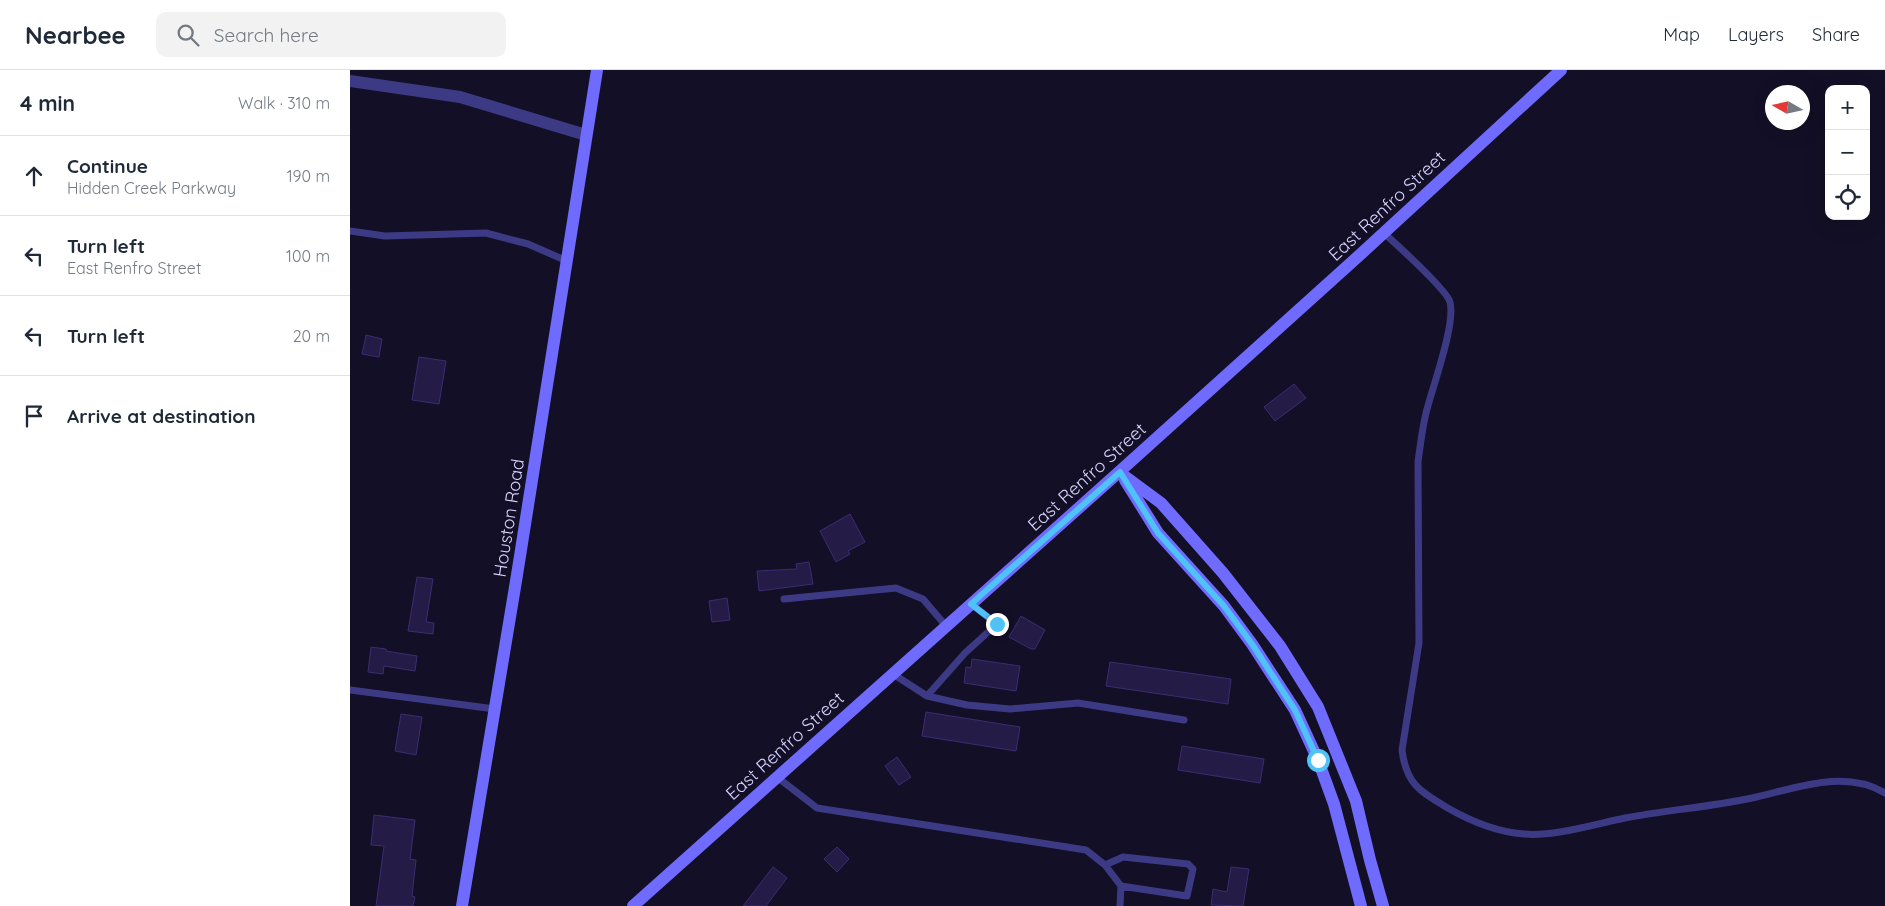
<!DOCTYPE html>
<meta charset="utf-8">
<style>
:root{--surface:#fff;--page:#f2f2f3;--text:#1f2937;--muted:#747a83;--line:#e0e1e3}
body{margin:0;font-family:Quicksand,sans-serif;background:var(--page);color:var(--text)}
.controls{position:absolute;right:15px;top:15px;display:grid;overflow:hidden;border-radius:10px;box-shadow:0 5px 20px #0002}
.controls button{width:45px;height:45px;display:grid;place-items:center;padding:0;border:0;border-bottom:1px solid var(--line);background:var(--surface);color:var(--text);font:25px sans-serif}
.compass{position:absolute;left:1415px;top:15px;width:45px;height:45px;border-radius:50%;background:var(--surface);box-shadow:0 5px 20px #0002;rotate:279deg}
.stop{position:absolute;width:15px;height:15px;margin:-11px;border:4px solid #4fc3f7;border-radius:50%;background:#fff}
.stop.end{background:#4fc3f7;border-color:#fff;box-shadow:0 1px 5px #0008}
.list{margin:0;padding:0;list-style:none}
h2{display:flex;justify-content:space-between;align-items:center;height:65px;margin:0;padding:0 20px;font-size:21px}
h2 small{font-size:16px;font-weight:400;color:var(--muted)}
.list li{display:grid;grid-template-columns:32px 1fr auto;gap:15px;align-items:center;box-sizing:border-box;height:80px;padding:0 20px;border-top:1px solid var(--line)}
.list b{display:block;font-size:19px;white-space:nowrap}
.list p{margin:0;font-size:16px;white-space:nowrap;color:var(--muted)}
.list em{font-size:16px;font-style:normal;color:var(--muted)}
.icon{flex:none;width:28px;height:28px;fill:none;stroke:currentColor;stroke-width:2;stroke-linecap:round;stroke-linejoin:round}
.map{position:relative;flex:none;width:1535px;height:836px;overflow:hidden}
header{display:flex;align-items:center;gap:30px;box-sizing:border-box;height:70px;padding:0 25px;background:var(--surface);border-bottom:1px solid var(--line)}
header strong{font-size:24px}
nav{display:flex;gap:28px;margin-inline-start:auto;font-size:18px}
.search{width:350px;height:45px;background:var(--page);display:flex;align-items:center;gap:12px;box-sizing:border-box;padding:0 18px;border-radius:10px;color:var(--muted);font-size:19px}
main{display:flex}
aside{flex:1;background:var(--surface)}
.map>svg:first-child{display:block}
</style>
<header>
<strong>Nearbee</strong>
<div class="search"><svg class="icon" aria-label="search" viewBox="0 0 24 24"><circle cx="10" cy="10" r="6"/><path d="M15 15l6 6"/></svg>Search here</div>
<nav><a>Map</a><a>Layers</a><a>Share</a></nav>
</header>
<main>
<aside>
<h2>4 min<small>Walk · 310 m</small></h2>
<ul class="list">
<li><svg class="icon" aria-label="ahead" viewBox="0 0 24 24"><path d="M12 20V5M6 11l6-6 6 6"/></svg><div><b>Continue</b><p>Hidden Creek Parkway</p></div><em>190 m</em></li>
<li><svg class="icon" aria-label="left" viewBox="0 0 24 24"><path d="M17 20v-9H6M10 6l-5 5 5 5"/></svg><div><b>Turn left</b><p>East Renfro Street</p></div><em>100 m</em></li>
<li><svg class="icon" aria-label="left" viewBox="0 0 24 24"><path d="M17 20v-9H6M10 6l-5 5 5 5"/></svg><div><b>Turn left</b></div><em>20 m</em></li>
<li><svg class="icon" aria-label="arrive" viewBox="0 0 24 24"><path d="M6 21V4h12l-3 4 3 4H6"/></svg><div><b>Arrive at destination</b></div></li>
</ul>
</aside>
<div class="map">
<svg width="1535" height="836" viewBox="0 0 1535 836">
<rect width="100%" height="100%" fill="#130f26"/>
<path fill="#241b47" stroke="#3b2d73" d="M16,265l16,4 -3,18 -17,-3z
M69,287l27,4 -7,43 -27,-4z
M944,314l12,14 -31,23 -11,-14z
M500,444l15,28 -17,9 2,3 -14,8 -16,-31z
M459,492l4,22 -54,7 -2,-20 40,-2 -1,-5z
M67,507l16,2 -7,43 8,1 -1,11 -25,-3z
M377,528l3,22 -18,2 -3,-21z
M671,546l24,14 -10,19h-4l-22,-12z
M21,577l15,2v2l31,5 -2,15 -31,-5 -1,8 -15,-2z
M622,589l48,7 -4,25 -52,-8 2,-16 5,1z
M760,592l121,17 -3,25 -122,-18z
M576,642l94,15 -4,24 -94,-15z
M51,644l21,3 -6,38 -21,-4z
M832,676l82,13 -4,24 -82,-13z
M547,687l14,20 -12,8 -14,-19z
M24,745l41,5 -5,39 6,1 -4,36 3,1 -2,9h-37l8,-60 -13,-1z
M487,777l12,12 -12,13 -13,-13z
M423,797l14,11 -21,28h-23z
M881,797l18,2 -6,37 -32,-1 2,-16 14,3z"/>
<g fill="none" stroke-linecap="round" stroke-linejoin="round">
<path stroke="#3d3a85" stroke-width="7" d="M0,161l35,5 101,-3 42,11 39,17
M1034,163c12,11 63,57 66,69 6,22 -18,86 -24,111 -4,17 -6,33 -8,49l1,181 -17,107c4,33 17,41 44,57 24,14 50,25 78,27 29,3 71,-10 101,-16 42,-8 85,-11 127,-20 42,-9 92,-30 133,-5
M434,529l112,-11 27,11 23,27
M543,604l34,22 40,9 43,4 68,-6 106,17
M0,620l145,19
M577,626l38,-43 32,-29 -26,-20
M427,707l40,31 269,42 19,15 16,21 -1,20
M755,795l18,-8 65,7 5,5 -6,27 -66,-10"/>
<path stroke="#3d3a85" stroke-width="12" d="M0,11l110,16 126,38"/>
<path stroke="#6f6bff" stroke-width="12" d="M769,402l42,31 62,70 57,73 38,61 38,94 14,59 13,46
M775,410l33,53 66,73 28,38 43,66 23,50 16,44 27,102
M112,836l55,-331 80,-505
M283,836l486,-434 244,-220 198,-182"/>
</g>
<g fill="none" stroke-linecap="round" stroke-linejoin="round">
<path stroke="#4fc3f7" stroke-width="6" d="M647,554l-26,-20 149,-132 38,61 66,73 28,38 43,66 23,50"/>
</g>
<g text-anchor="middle" stroke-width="5" stroke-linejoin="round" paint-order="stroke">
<g font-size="18" fill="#d9d4ff" stroke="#130f26">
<text transform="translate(1037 136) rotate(-43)" y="6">East Renfro Street</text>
<text transform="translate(737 407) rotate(-42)" y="6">East Renfro Street</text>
<text transform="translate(159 448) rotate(-81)" y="6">Houston Road</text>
<text transform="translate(435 676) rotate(-42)" y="6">East Renfro Street</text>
</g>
</g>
</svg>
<div class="controls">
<button>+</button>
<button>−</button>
<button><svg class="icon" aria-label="locate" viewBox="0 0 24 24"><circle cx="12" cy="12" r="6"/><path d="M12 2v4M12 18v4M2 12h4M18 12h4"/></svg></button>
</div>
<svg class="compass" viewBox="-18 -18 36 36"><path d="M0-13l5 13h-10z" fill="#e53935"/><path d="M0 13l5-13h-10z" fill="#747a83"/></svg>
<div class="stop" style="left:968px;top:690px"></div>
<div class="stop end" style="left:647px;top:554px"></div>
</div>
</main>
